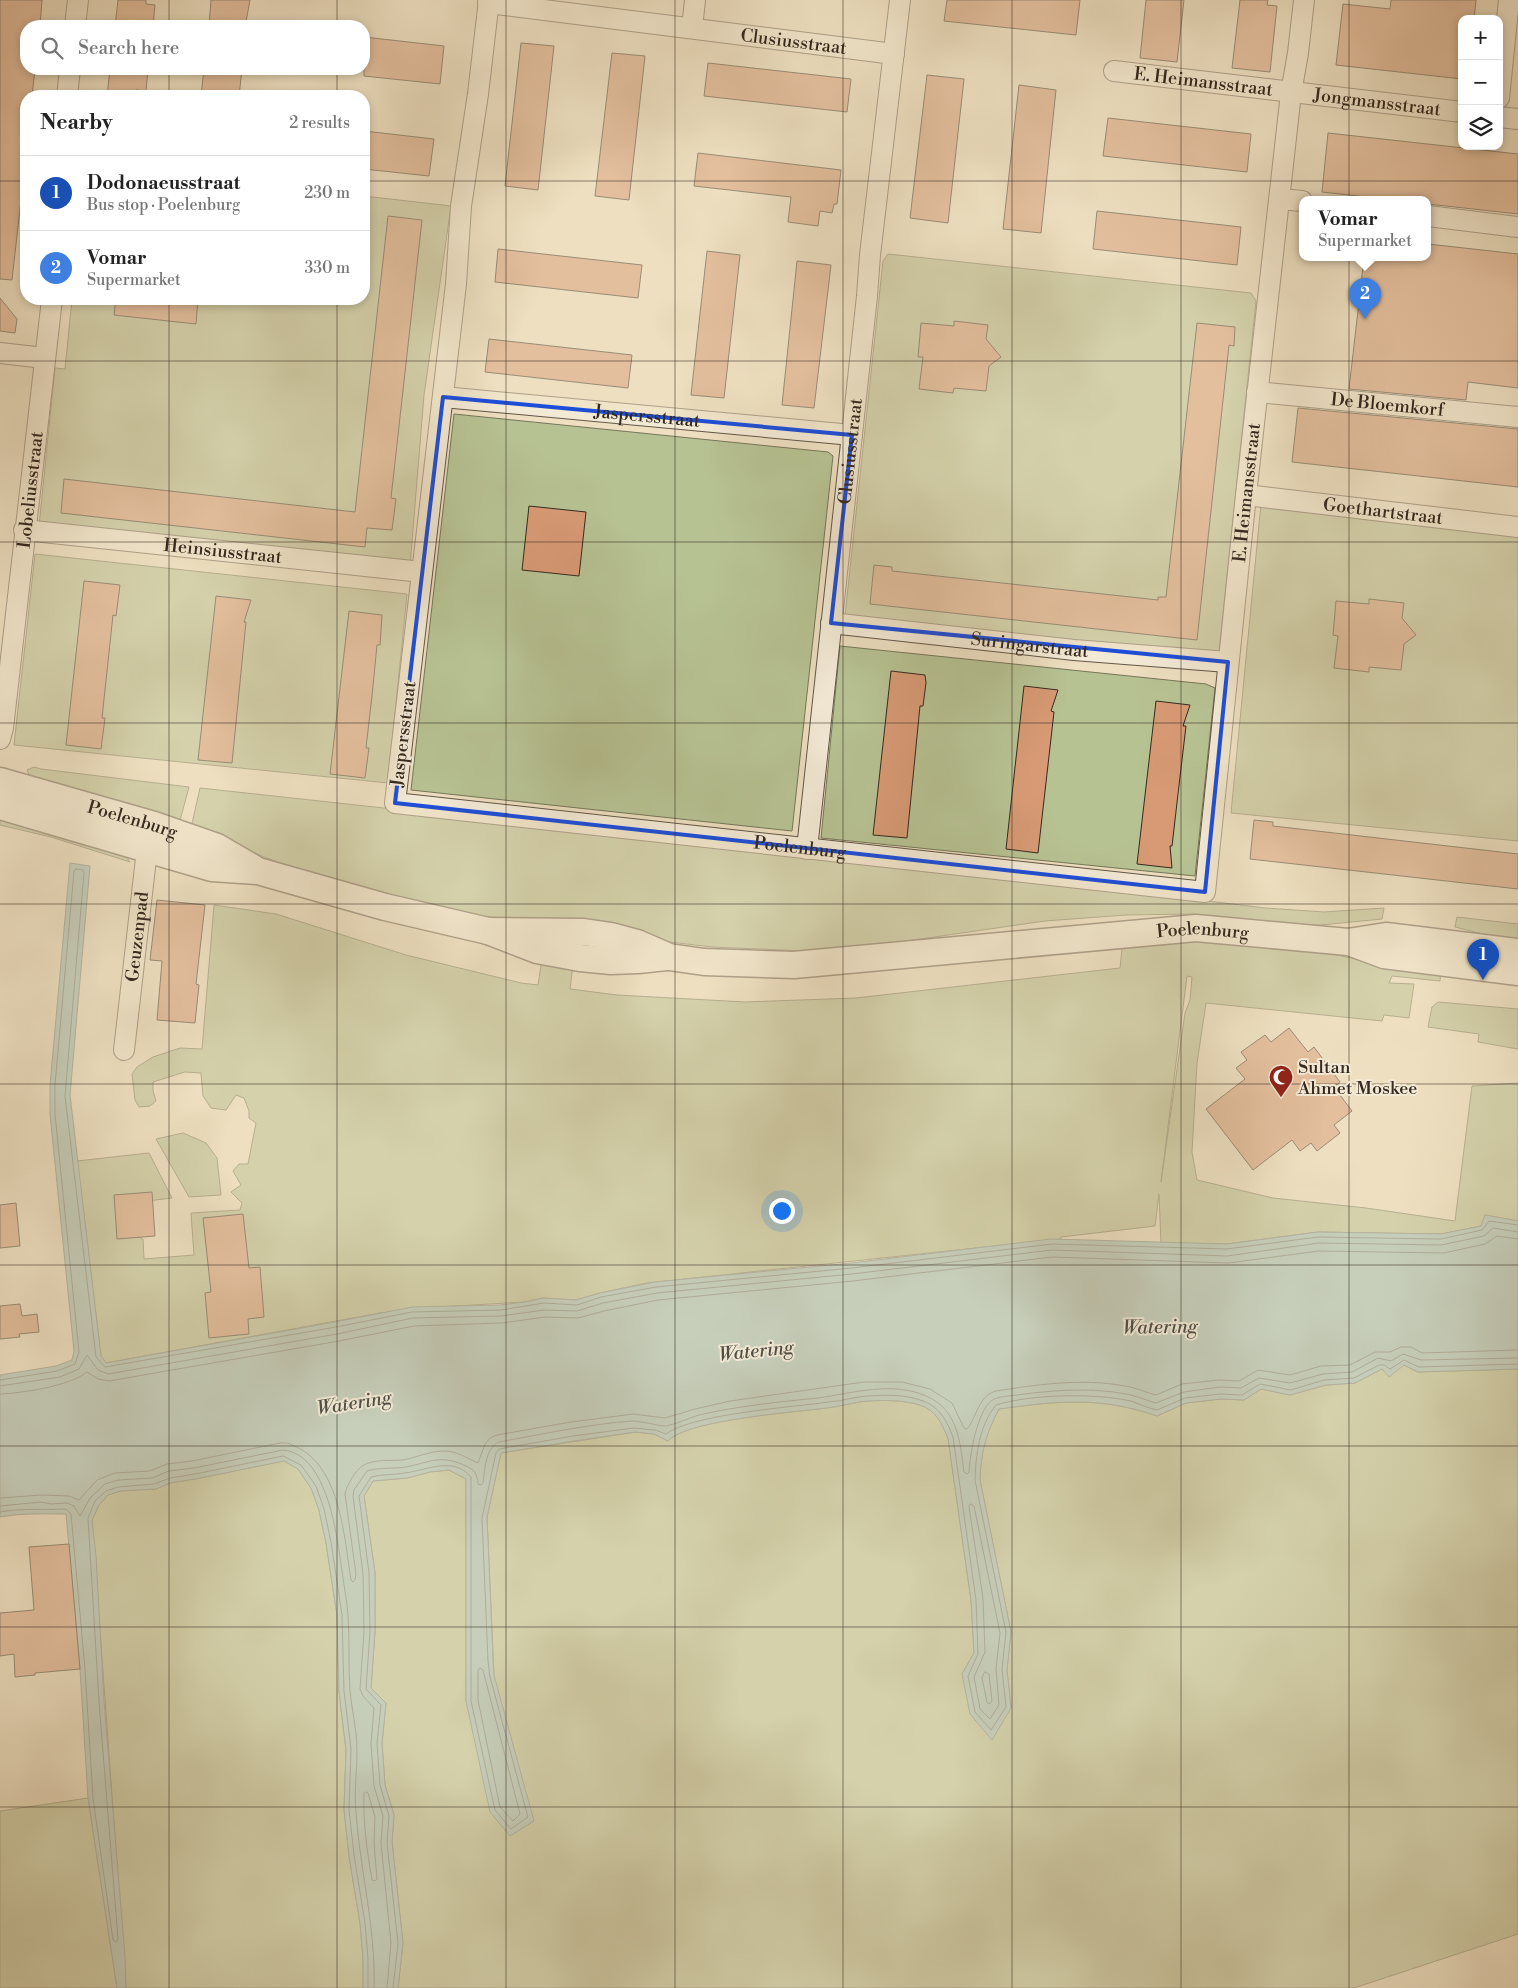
<!DOCTYPE html>
<meta charset="utf-8">
<style>
:root{--surface:#fff;--page:#f2f2f2;--text:#222;--muted:#767676;--line:#e0e0e0;--accent:#0b8043}
body{margin:0;font-family:"Libre Bodoni",serif;background:var(--page);color:var(--text)}
.controls{position:absolute;right:15px;top:15px;display:grid;overflow:hidden;border-radius:10px;box-shadow:0 2px 8px #0003}
.controls button{width:45px;height:45px;display:grid;place-items:center;padding:0;border:0;border-bottom:1px solid var(--line);background:var(--surface);color:var(--text);font:25px sans-serif}
.you{position:absolute;left:781px;top:1210px;width:18px;height:18px;margin:-12px;border:4px solid #fff;border-radius:50%;background:#1a73e8;box-shadow:0 0 0 8px #1a73e833}
.badge{display:grid;place-items:center;width:32px;height:32px;border-radius:50%;background:var(--accent);color:#fff;font-size:16px;font-weight:700}
.pin{position:absolute;translate:-50% -41px;filter:drop-shadow(0 1px 2px #0008)}
.pin::after{content:'';position:absolute;top:26px;width:18px;height:15px;background:inherit;clip-path:polygon(0 0,100% 0,50% 100%)}
.popup{position:absolute;left:1299px;top:196px;width:132px;height:65px;box-sizing:border-box;display:grid;place-content:center;border-radius:10px;background:var(--surface);filter:drop-shadow(0 1px 4px #0005);font-size:16px;white-space:nowrap;color:var(--muted)}
.popup b{font-size:19px;color:var(--text)}
.popup::after{content:'';position:absolute;left:50%;top:100%;margin-left:-10px;border:10px solid transparent;border-top-color:var(--surface)}
.list{margin:0;padding:0;list-style:none}
h2{display:flex;justify-content:space-between;align-items:center;height:65px;margin:0;padding:0 20px;font-size:21px}
h2 small{font-size:16px;font-weight:400;color:var(--muted)}
.list li{display:grid;grid-template-columns:32px 1fr auto;gap:15px;align-items:center;box-sizing:border-box;height:75px;padding:0 20px;border-top:1px solid var(--line)}
.list b{display:block;font-size:19px;white-space:nowrap}
.list p{margin:0;font-size:16px;white-space:nowrap;color:var(--muted)}
.list em{font-size:16px;font-style:normal;color:var(--muted)}
.icon{flex:none;width:28px;height:28px;fill:none;stroke:currentColor;stroke-width:2;stroke-linecap:round;stroke-linejoin:round}
.map{position:relative;flex:none;width:1518px;height:1988px;overflow:hidden}
.search{position:absolute;background:var(--surface);box-shadow:0 2px 8px #0003;left:20px;top:20px;width:350px;height:55px;display:flex;align-items:center;gap:12px;box-sizing:border-box;padding:0 18px;border-radius:20px;color:var(--muted);font-size:19px}
.panel{position:absolute;background:var(--surface);box-shadow:0 2px 8px #0003;left:20px;top:90px;width:350px;height:215px;border-radius:20px}
.map>svg:first-child{display:block}
</style>
<div class="map">
<svg width="1518" height="1988" viewBox="0 0 1518 1988">
<rect width="100%" height="100%" fill="#eddfc0"/>
<filter id="stains"><feTurbulence type="fractalNoise" baseFrequency=".004" numOctaves="4"/><feColorMatrix values="0 0 0 0 .2 0 0 0 0 .09 0 0 0 0 .02 0 0 0 .5 -.17"/></filter>
<radialGradient id="worn" r=".72"><stop offset=".6" stop-color="#630" stop-opacity="0"/><stop offset="1" stop-color="#630" stop-opacity=".3"/></radialGradient>
<path fill="#b7c293" stroke="#76765a" fill-rule="evenodd" d="M364,196l87,10 -27,189 -14,171 -371,-40 16,-158 10,1 7,-70h292z
M888,254l363,39 5,8 -37,350 -3,5 -371,-40 38,-355z
M454,414l374,38 5,4 -41,375 -381,-41z
M1261,504l257,27v310l-287,-28z
M35,554l372,40 -19,189 -374,-38z
M840,646l366,38 9,4 -20,188 -374,-38z
M34,767l7,2 148,18 -10,37 -148,-45 -4,-9z
M200,788l772,84 293,36 59,4 60,-4 -2,11 -72,7 -118,-12 -66,1 -81,6 -159,23 -79,7 -95,-4 -219,-26 -81,-18 -117,-34 -104,-41z
M0,817l121,33 9,12 -79,-25 -51,-12z
M214,905l62,9 130,41 115,28 17,2 4,-26 31,6 -3,24 47,6 128,7 111,-4 264,-30 2,-19 6,-9 86,1 110,11 44,10 73,8 -1,11 -48,-5 -3,7 25,1 -5,34 -25,-3 -2,6 -176,-18 -9,60 -5,89 5,28 76,18 93,10 89,13 17,-135 46,-3v138l-33,-6 -4,11 -40,8 -123,-2 -91,12 -66,-1 -2,-49 -4,32 -94,11v2l-414,44 -47,10 -24,7 -33,-2 -18,4 -87,5 -58,6 -274,50 -5,-7 -24,-195 72,-8 23,45 -41,5 5,33 7,3 1,20 50,-4 -3,-42 49,-3 2,-7 -11,-11 10,-7 -8,-14 6,-7h9l8,-41 -7,-5v-7l-5,-13 -8,-3 -10,15 -15,-2 -8,-12 -2,-23 -16,-1 -32,10v9l3,10 -6,5 -11,1 -4,-7 -3,-26 5,-7 16,-10 27,-9 22,1zM1187,976l5,1 -2,23 -5,13 -24,169z
M1457,917l61,7v19l-63,-16z
M1438,1002l80,7v40l-40,-7 1,-8 -51,-7 4,-20z
M183,1133l23,10 11,15 4,37 -32,2 -33,-58z
M1404,1365l14,7 100,-3v565l-164,54h-956l5,-45 -11,-101 2,-27 -9,-30 -3,-42 4,-40 -15,-14 4,-58v-58l-11,-77 9,-15 34,-3 23,-6 19,-2 17,9v222l28,-26 -7,-158 14,-64 134,-21 19,2 14,7c20,-22 132,-29 166,-34 11,-2 22,-5 33,-6 18,-1 36,-1 53,4 16,5 22,19 28,33l23,162 3,53 -12,21 49,34 -4,-38 4,-38 -31,-152c1,-29 5,-45 19,-71 58,-8 101,-13 158,7l29,-13 35,-4 23,1 17,-11 29,6 36,-10 29,-2 27,-14z
M284,1461l14,8 13,19 8,22 7,33 11,72 2,77 7,58 -2,60 5,46 11,67 3,36v29h-237l-34,-468 7,-15 9,-10 12,-4 36,-2 14,-6 25,-4z
M88,1798l29,190h-117v-177z"/>
<path fill="#9abcb6" stroke="#72817a" d="M70,863l20,3 -20,229 31,261 5,7 229,-41 77,-15 88,-2 25,-3 18,-4 33,2 24,-7 55,-11 196,-19 200,-24 176,5 91,-12 123,2 40,-8 4,-11 33,6v148l-100,3 -14,-7 -15,12 -7,-8 -27,14 -29,2 -36,10 -29,-6 -17,11 -23,-1 -35,4 -29,13c-57,-20 -100,-15 -158,-7 -13,25 -18,43 -19,71l31,152 -4,38 4,38 -19,32 -22,-26 -8,-40 12,-21 -3,-53 -23,-162c-6,-14 -12,-28 -28,-33 -17,-5 -35,-5 -53,-4 -11,1 -22,4 -33,6 -34,5 -146,12 -166,34l-14,-7 -19,-2 -61,9 -73,12 -14,64 6,143 1,15 40,146 -24,15 -20,-24 -24,-111v-222l-17,-9 -19,2 -23,6 -34,3 -9,15 11,77v58l-4,57 15,15 -4,40 3,42 9,30 -2,27 11,101 -5,45h-35v-29l-3,-36 -11,-67 -5,-46 2,-60 -7,-58 -2,-77 -11,-72 -7,-33 -8,-22 -13,-19 -14,-8 -89,18 -25,4 -14,6 -36,2 -12,4 -9,10 -7,15 4,36 8,145 21,256 1,31h-9l-29,-190 -8,-129 -14,-155c-22,0 -44,-1 -66,3v-142l56,-9 16,-6 2,-9 -24,-237v-29z"/>
<g fill="none" stroke-linecap="round" stroke-linejoin="round">
<path stroke="#68726b" stroke-width="1" d="M0,1380l57,-9 18,-7 4,-12 -24,-238v-29l19,-214 2,-2 7,1 1,3 -19,223 31,261 9,10 231,-40 76,-15 89,-2 43,-7 33,2 24,-8 55,-10 196,-19 200,-24 175,5 91,-12 123,2 41,-9 7,-9 29,4
M0,1386l60,-9 19,-8 8,-14 11,15 10,4 229,-40 76,-16 88,-2 43,-6 33,1 26,-8 54,-10 195,-19 200,-24 175,6 92,-13 122,2 43,-9 9,-8 25,4
M0,1394c23,-1 70,-8 87,-22l11,7 11,2 230,-40 75,-15 88,-3 43,-6 33,1 26,-7 54,-11 195,-19 199,-24 176,6 91,-12 125,2 41,-9 12,-8 21,3
M0,1498l42,-3 27,1 10,4 18,-20 18,-7 35,-2 17,-7 25,-3 88,-18c8,-1 12,2 19,5 42,23 45,89 52,132l2,2 2,-2 1,-6 -11,-80c2,-9 10,-24 19,-29 10,-6 27,-4 39,-5 16,-3 33,-12 50,-8 9,2 17,8 25,11l7,-19 5,-6 7,-3 74,-13 62,-8 32,4 30,-9 35,-8 134,-19h38l28,7 22,14 12,25 3,1c10,-12 11,-33 29,-38 45,-7 93,-14 138,-3 7,2 14,5 22,7l26,-11 37,-4 20,1 19,-11 32,5 31,-9 29,-1 25,-13h15l11,-5h10l11,6 96,-3
M971,1504l3,2 26,127 -4,36 3,36 -9,14 -10,-10 -6,-32 11,-25 -2,-54 -14,-91z
M0,1506l41,-4 10,2 16,-1 7,3 6,10 10,-18 15,-14 13,-4 34,-2 17,-7 25,-3 89,-18c45,4 54,87 59,121 2,15 5,30 6,45 2,25 0,50 2,75 2,20 7,40 7,60 0,20 -3,41 -1,61 4,59 20,116 18,176
M0,1512c22,-4 44,-2 66,-3l5,5 14,155 8,129 20,142 3,2 2,-3 -19,-237 -11,-184 7,-17 11,-10 12,-4 36,-3 16,-6 25,-4 88,-18 18,9 15,21 8,23 7,33 11,73 2,76 7,58 -2,61 5,45 11,68 3,35v30
M480,1668l3,2 37,144 -7,7 -13,-14 -22,-107v-29z
M985,1672l4,2 3,27 -3,3 -2,-2 -5,-24z
M366,1792l2,1 7,24 -1,26 3,36 -2,2 -3,-1c-5,-29 -9,-57 -8,-86z
M387,1988l4,-45 -10,-100 2,-27 -9,-30 -3,-42 3,-36 -11,-12 -3,-7 4,-58 -1,-57 -10,-78 1,-6 13,-19c12,-4 27,-2 39,-4 25,-5 35,-13 60,-1 9,4 11,8 12,18l3,1 2,-2c2,-13 2,-35 16,-41 44,-8 90,-18 134,-21 8,0 31,6 33,5 11,-2 22,-8 33,-11 39,-9 79,-13 119,-17 35,-5 74,-17 108,-2 32,13 34,46 38,76l3,2 2,-2c1,-18 8,-59 22,-71 6,-5 19,-5 26,-6 37,-5 77,-8 114,0 8,2 17,6 25,8l28,-11 36,-5 21,1 18,-10 31,5 33,-9 29,-2 26,-14 13,3 12,-7 18,6 97,-2
M393,1988l5,-45 -11,-100 2,-27 -9,-31 -3,-42 4,-38 -15,-16 4,-58 -1,-58 -10,-77 12,-19c11,-3 23,-2 34,-4 22,-3 49,-17 66,4v224l24,109 16,19 17,-12 -38,-140 -2,-16 -6,-143 14,-65 3,-4 74,-13 61,-8 21,2 11,4c26,-20 128,-27 163,-32 13,-1 25,-5 38,-6 18,-1 38,-2 56,5 17,6 24,20 30,36l23,163 2,54 -10,22 7,36 16,18 15,-23 -4,-38 4,-37 -31,-152c1,-26 4,-54 21,-75 35,-11 99,-12 135,-4 8,3 17,7 26,9l28,-12 35,-4 22,1 18,-11 31,6 33,-10 30,-2 25,-13h5l6,4 14,-9 15,7 99,-3"/>
</g>
<path fill="#d79a75" stroke="#352920" d="M0,0h42l-2,26h-14v43h9l-3,27h-6v83l-3,3 -11,98 -12,-1z
M118,0h28v4l9,1 -2,21h-38z
M211,0h39l-4,22 -8,-1 -1,5h-28z
M947,0h133l-4,35 -132,-14z
M1146,0h38l-7,62 -37,-4z
M1240,0h28l-1,5 10,1 -7,66 -38,-4z
M1391,0h85l-2,19h-12v60l-126,-14 7,-61 47,5z
M364,37l80,9 -4,38 -76,-8z
M521,43l33,3 -16,144 -33,-4z
M612,53l33,3 -16,144 -34,-4z
M708,63l143,16 -4,33 -143,-16z
M110,69h38l-2,22 -10,-1 -1,6h-28z
M204,69h38l-3,27h-38z
M927,75l37,4 -16,144 -38,-5z
M1019,85l37,5 -15,143 -38,-4z
M1108,118l143,16 -4,38 -144,-16z
M364,131l70,8 -5,37 -65,-7z
M1328,133l190,21v60l-90,-10v-4h-34l-72,-8z
M698,153l143,17 -4,34h-3l-2,9 -12,-2 -2,15 -30,-4 3,-25 -97,-11z
M1097,211l144,16 -4,38 -144,-16z
M388,216l34,4 -31,278 5,1 -4,31 -25,-2 -2,19 -304,-34 3,-34 291,33z
M1428,244l90,10v134l-50,-6 -2,18 -117,-11 15,-131h64z
M498,249l144,16 -4,33 -143,-16z
M707,251l33,4 -16,143 -33,-3z
M797,261l34,4 -17,143 -32,-3z
M0,298l17,21 -2,14 -15,-2z
M116,299h82l-2,25 -82,-9z
M954,321l34,4 -2,14 15,18 -12,9 -3,25 -32,-3 -1,5 -34,-4 4,-32h-5l3,-34 33,3z
M1197,323l38,4 -1,19 -5,-1 -32,295 -327,-36 4,-39 18,2v4l266,29v-3h8z
M489,339l143,16 -4,33 -143,-16z
M1298,408l220,21v58l-226,-25z
M529,506l57,6 -7,64 -57,-6z
M84,581l36,4 -4,31 -3,-1 -11,103h3l-4,31 -35,-4z
M216,596l35,4 -7,22h2l-14,141 -34,-3z
M1369,599l35,4 -2,15 14,17 -12,9 -3,26 -32,-3v5l-35,-4 4,-32 -5,-1 3,-34 33,3z
M349,611l33,4 -2,30h-3l-5,51 -6,52h3l-4,30 -35,-4z
M891,671l34,4 1,8 -3,23h-3l-13,132 -34,-3z
M1024,686l34,4 -7,21 3,1 -16,141 -32,-4z
M1156,701l34,4 -7,21h3l-8,68 -6,52h-2l2,22 -35,-4z
M1254,820l19,2v4l245,28v35l-268,-30z
M157,900l48,5 -9,79 3,1 -4,38 -38,-3 5,-59 -12,-1z
M1289,1028l19,24 6,-5 26,35 -6,5 18,24 -18,14 6,8 -23,18 -6,-8 -11,8 -8,-11 -39,30 -47,-61 39,-30 -9,-11 11,-8 -6,-8 24,-17 6,7z
M152,1192l3,44 -38,3 -3,-44z
M16,1203l4,43 -20,2v-43z
M243,1214l6,54 11,-1 4,50 -16,2 1,15 -40,4 -4,-45 6,-1 -8,-74z
M20,1304l2,12 15,-2 2,18 -20,2 1,3 -20,2v-33z
M69,1544l11,125 -45,4v2l-20,2 -1,-23 -14,2v-43l34,-3 -5,-63z"/>
<g fill="none" stroke-linecap="round" stroke-linejoin="round">
<defs>
<g id="minor">
<path id="s1" d="M489,0l-11,94 -17,112 -5,78 -61,519 810,89 41,-397 45,-402 7,-40 6,-53"/>
<path id="s2" d="M488,3l406,51"/>
<path d="M75,26l3,-26"/>
<path d="M692,28l3,-28"/>
<path id="s3" d="M1114,71l348,41"/>
<path d="M67,96l3,-27"/>
<path d="M1499,98l10,-98"/>
<path d="M1499,117l19,2"/>
<path d="M1280,199l22,2"/>
<path d="M1428,216l90,11"/>
<path d="M0,353l44,5"/>
<path id="s4" d="M1257,392l261,25"/>
<path id="s5" d="M443,397l409,38"/>
<path id="s6" d="M1246,495l272,32"/>
<path id="s7" d="M24,530l398,42"/>
<path id="s8" d="M831,623l243,27 154,12"/>
<path id="s9" d="M0,739l3,-11 49,-429"/>
<path id="s10" d="M807,849l60,-553 3,-41 30,-255"/>
<path id="s11" d="M124,1050l23,-200 4,-13"/>
</g>
<g id="tertiary">
<path id="s12" d="M0,781l154,44 63,22 36,21"/>
<path d="M0,806l212,62 46,3 127,36 103,24 49,19 43,8 31,3 27,-1 28,-3"/>
<path id="s13" d="M488,931l96,1 27,4 26,7 32,14 35,5 90,3 402,-37 152,14 38,-6 132,16"/>
<path d="M1349,942l35,13 134,17"/>
</g>
</defs>
<use href="#minor" stroke="#635648" stroke-width="22"/>
<use href="#tertiary" stroke="#635648" stroke-width="29"/>
<use href="#minor" stroke="#f3ead6" stroke-width="20"/>
<use href="#tertiary" stroke="#f3ead6" stroke-width="26"/>
</g>
<path d="M0 0H1518V1988H0ZM443,397l409,38 -21,188 397,39 -23,230 -810,-89z" fill="#eddfc0" fill-opacity=".55" fill-rule="evenodd"/>
<path fill="none" stroke="#1d4ed8" stroke-width="4" stroke-linejoin="round" d="M443,397l409,38 -21,188 397,39 -23,230 -810,-89z"/>
<path fill="none" stroke="#352920" stroke-width="1" stroke-opacity="0.55" d="M169,0v26M337,0v26M506,0v1988M675,0v1988M843,0v1988M1012,0v1988M1181,0v1988M1349,0v1988M169,69v27M337,69v27M0,181h26M364,181h1154M169,299v1689M337,299v1689M0,361h1518M0,542h1518M0,723h1518M0,904h1518M0,1084h1518M0,1265h1518M0,1446h1518M0,1627h1518M0,1807h1518"/>
<defs>
<symbol id="mosque-pin" viewBox="-11 -11 22 30"><path d="M0 17L-7.5 6A9.5 9.5 0 1 1 7.5 6Z" fill="#8f2418" stroke="#f3ead6"/><path d="M3.5-4.9A6 6 0 1 0 3.5 4.9A5 5 0 1 1 3.5-4.9Z" fill="#fff"/></symbol>
</defs>
<g fill-rule="evenodd">
<use href="#mosque-pin" x="1267" y="1063" width="28" height="38"/>
</g>
<g text-anchor="middle" stroke-width="4" stroke-linejoin="round" paint-order="stroke">
<g font-size="18" fill="#352920" stroke="#f3ead6">
<text dy="6" stroke="none"><textPath href="#s2" startOffset="308">Clusiusstraat</textPath></text>
<text dy="6" stroke="none"><textPath href="#s3" startOffset="90">E. Heimansstraat</textPath></text>
<text dy="6" stroke="none"><textPath href="#s3" startOffset="265">Jongmansstraat</textPath></text>
<text dy="6" stroke="none"><textPath href="#s4" startOffset="131">De Bloemkorf</textPath></text>
<text dy="6" stroke="none"><textPath href="#s5" startOffset="205">Jaspersstraat</textPath></text>
<text dy="6" stroke="none"><textPath href="#s10" startOffset="400">Clusiusstraat</textPath></text>
<text dy="6" stroke="none"><textPath href="#s9" startOffset="251">Lobeliusstraat</textPath></text>
<text dy="6" stroke="none"><textPath href="#s1" startOffset="2025">E. Heimansstraat</textPath></text>
<text dy="6" stroke="none"><textPath href="#s6" startOffset="138">Goethartstraat</textPath></text>
<text dy="6" stroke="none"><textPath href="#s7" startOffset="200">Heinsiusstraat</textPath></text>
<text dy="6" stroke="none"><textPath href="#s8" startOffset="200">Suringarstraat</textPath></text>
<text transform="translate(403 734) rotate(-83)" y="6">Jaspersstraat</text>
<text dy="6" stroke="none"><textPath href="#s12" startOffset="138">Poelenburg</textPath></text>
<text dy="6" stroke="none"><textPath href="#s1" startOffset="1216">Poelenburg</textPath></text>
<text dy="6" stroke="none"><textPath href="#s13" startOffset="721">Poelenburg</textPath></text>
<text dy="6" stroke="none"><textPath href="#s11" startOffset="114">Geuzenpad</textPath></text>
</g>
<g font-size="18" fill="#352920" stroke="#f3ead6" text-anchor="start">
<text x="1298" y="1073">Sultan<tspan x="1298" dy="21">Ahmet Moskee</tspan></text>
</g>
<g font-size="19" font-style="italic" fill="#4e4e46" stroke="#f3ead6">
<text transform="translate(1160 1326) rotate(-1)" y="7">Watering</text>
<text transform="translate(756 1350) rotate(-6)" y="7">Watering</text>
<text transform="translate(354 1402) rotate(-9)" y="7">Watering</text>
</g>
</g>
<rect width="100%" height="100%" filter="url(#stains)"/>
<rect width="100%" height="100%" fill="url(#worn)"/>
</svg>
<div class="controls">
<button>+</button>
<button>−</button>
<button><svg class="icon" aria-label="layers" viewBox="0 0 24 24"><path d="M12 4l9 5-9 5-9-5zM3 14l9 5 9-5"/></svg></button>
</div>
<div class="you"></div>
<div class="pin badge" style="left:1483px;top:980px;background:#1a4fb4">1</div>
<div class="pin badge" style="left:1365px;top:319px;background:#3f7fe0">2</div>
<div class="popup"><b>Vomar</b>Supermarket</div>
<div class="search"><svg class="icon" aria-label="search" viewBox="0 0 24 24"><circle cx="10" cy="10" r="6"/><path d="M15 15l6 6"/></svg>Search here</div>
<section class="panel">
<h2>Nearby<small>2 results</small></h2>
<ul class="list">
<li><span class="badge" style="background:#1a4fb4">1</span><div><b>Dodonaeusstraat</b><p>Bus stop · Poelenburg</p></div><em>230 m</em></li>
<li><span class="badge" style="background:#3f7fe0">2</span><div><b>Vomar</b><p>Supermarket</p></div><em>330 m</em></li>
</ul>
</section>
</div>
